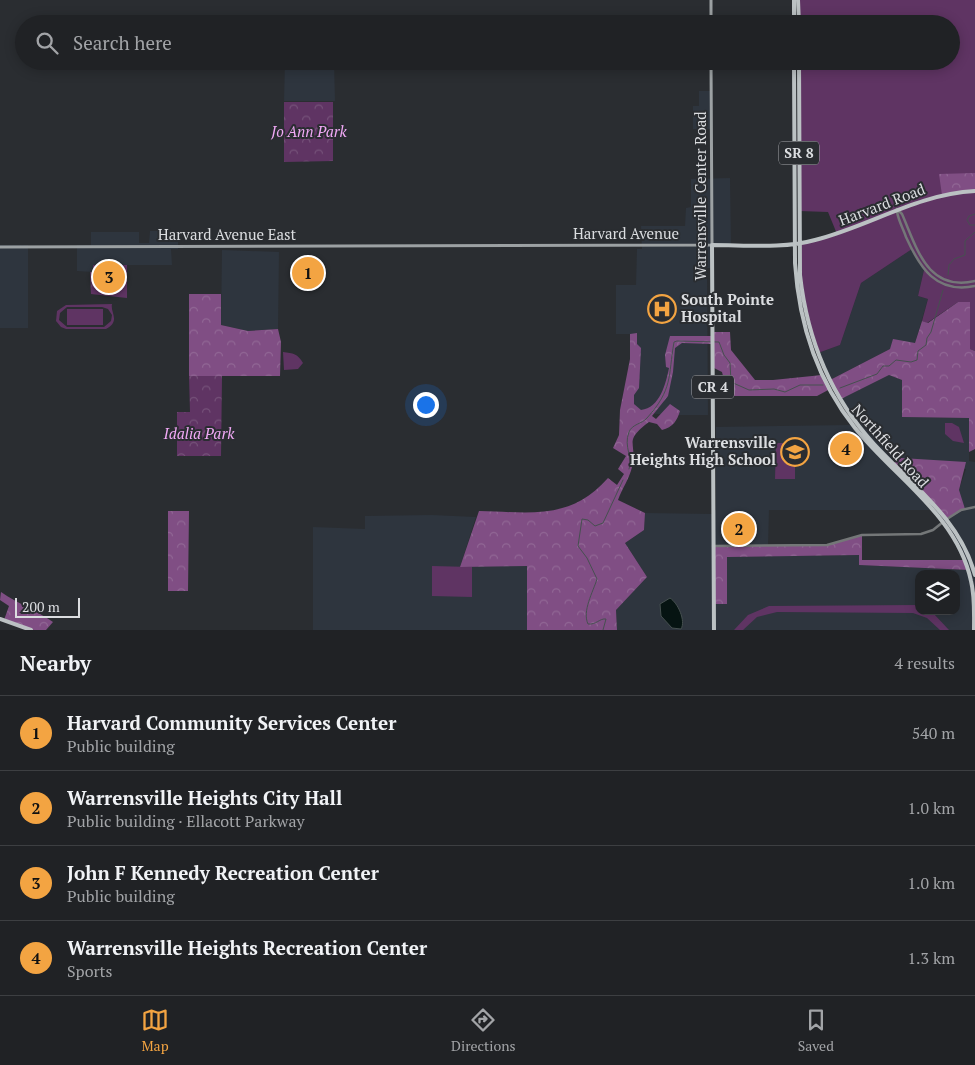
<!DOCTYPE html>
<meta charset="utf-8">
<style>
:root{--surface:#202225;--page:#282a2d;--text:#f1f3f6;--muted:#a2a4a7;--line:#3d3f42;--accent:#f3a442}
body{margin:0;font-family:"PT Serif",serif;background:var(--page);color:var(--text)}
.controls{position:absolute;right:15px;bottom:15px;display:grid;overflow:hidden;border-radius:10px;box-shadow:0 2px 12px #0003}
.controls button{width:45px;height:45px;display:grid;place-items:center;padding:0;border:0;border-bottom:1px solid var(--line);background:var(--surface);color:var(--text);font:25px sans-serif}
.scale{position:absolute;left:15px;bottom:12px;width:65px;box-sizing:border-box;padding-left:5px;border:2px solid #dbdde0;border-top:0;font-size:14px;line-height:18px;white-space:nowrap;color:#dbdde0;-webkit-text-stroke:4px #2a2d31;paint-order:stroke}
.you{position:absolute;left:425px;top:404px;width:18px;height:18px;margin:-12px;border:4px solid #fff;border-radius:50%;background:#1a73e8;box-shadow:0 0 0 8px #1a73e833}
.badge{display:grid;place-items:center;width:32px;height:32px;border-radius:50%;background:var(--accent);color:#111;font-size:16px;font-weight:700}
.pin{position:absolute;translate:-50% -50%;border:2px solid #fff;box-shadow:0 1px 5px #0006}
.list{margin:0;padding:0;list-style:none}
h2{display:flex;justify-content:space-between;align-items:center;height:65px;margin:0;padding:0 20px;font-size:21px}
h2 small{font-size:16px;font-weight:400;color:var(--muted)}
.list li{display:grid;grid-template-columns:32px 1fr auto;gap:15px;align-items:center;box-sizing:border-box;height:75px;padding:0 20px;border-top:1px solid var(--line)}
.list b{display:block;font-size:19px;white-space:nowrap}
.list p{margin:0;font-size:16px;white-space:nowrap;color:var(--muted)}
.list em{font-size:16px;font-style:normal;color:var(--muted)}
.icon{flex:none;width:28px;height:28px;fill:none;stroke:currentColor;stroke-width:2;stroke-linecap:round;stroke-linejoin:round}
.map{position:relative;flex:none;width:975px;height:630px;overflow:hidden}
.search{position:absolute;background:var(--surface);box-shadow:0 2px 12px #0003;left:15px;right:15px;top:15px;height:55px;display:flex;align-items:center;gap:12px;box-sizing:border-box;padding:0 18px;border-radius:28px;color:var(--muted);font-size:19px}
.sheet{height:365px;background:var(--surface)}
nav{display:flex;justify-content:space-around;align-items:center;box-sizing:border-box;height:70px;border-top:1px solid var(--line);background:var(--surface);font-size:14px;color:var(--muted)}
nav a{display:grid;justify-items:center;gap:2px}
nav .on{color:var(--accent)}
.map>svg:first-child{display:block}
</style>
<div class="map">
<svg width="975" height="630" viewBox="0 0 975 630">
<defs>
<pattern id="forest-crowns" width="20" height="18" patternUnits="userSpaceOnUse" patternTransform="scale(1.25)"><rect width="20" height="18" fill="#804e84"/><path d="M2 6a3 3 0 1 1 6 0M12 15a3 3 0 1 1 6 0" fill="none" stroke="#916795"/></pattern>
<pattern id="park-crowns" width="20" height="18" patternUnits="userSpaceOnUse" patternTransform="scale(1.25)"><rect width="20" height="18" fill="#5f3463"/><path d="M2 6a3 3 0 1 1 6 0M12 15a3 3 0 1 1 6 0" fill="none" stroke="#755179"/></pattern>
</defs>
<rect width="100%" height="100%" fill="#2a2d31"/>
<path fill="#2e353e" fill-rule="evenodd" d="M285,61h49l1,40h-51z
M699,91h13v38h-19v-23h6z
M730,178l1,67 -19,1v22h-5l1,147h-40l-42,-4 7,-77h-17v-49h20l1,-36h5l-1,-23h44l1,-18 5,-1v-28z
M150,231h28v18h-7l1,16h-79v7l-16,-1v-26h14v-13h48v11h10z
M0,245h28v83h-28z
M912,249l12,21 -6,26 10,3 -13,44 -25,6 -60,31 -12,-27 22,-8 21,-62z
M222,250l57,2 -1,77 -30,2 -27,-6z
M889,375l13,5v37l67,1v43l6,1v168h-358l-1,-20 31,-33 -22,-34 19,-13 1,-17 68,1v-3l3,-1v-83l135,-2 80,85h-162l-1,36 -54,11 145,-2 1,10 108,5 -25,-49 15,-9 1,-22 7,-21 -72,-6 -20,-19 -33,-45zM919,574h37v37h-37z
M432,515l44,2 -16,50 -28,29 40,-31h56l-1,65h-214v-103l52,2v-13z"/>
<path fill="#5f3463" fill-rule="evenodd" d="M800,0h175v351l-5,-2 -12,-47 -31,21 -5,-2 6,-22 -10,-3 6,-26 -12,-21 -51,34 -21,62 -22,8 -14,-46 -5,-63 38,-10 -9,-22 -29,-1 -3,-97 2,57 2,-110h151v-37h-151z
M112,304c-2,9 9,17 -6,25h-40l-5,-2 -5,-6 1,-10 9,-6zM102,307l6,2 4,6 -1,6 -7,6h-37l-8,-7 1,-7 7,-6z
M67,309h36v16h-36z
M283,352c10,1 15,2 20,11l-5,6 -14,1z
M945,423h7l7,4 5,16 -11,-2 -8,-7z
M776,443h19v36h-20z
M432,566l40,1v30l-40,-1z
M956,600v12l-23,1 16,17h-9l-13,-12 -14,-5 -136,-1 -20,5 -14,13h-9l14,-15 21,-9 150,-1v6h37z"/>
<path fill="url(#forest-crowns)" d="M975,173v18l-33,4 -3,-21z
M189,294h32v31l27,6 30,-2 3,13 -1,34h-91z
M958,302h12v47l5,2v98l-6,3v-34l-67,-1v-37l-13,-5 -48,24 -11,-19 60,-31 3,-10 22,4 7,-22 6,2z
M712,332h18l1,18 24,30h18l49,-5 8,14 -13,7h-89l-6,-24 -10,-5v-23l-30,-1 -7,5 -2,24 -5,24 -16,20 4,3 14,-15 10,7c-3,10 -7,16 -18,19l-5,-6 -8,-2c-27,20 -11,20 -17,45 -2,10 -10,22 -14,33l27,13 -1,17 -19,13 22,34 -31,33 1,20h-90v-64l-67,1 19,-56c51,1 91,10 129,-33l9,7 7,-11 -6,-5 8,-13 -13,-8 6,-13 1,-25 10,-51v-25l7,-1v11l4,4 -2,40 -5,7v9l7,6c19,-2 25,-27 28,-42l-3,-1 -1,-12 5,-19h42z
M901,458l65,4 -7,28 6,19 -18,10 -53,-56z
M168,511h21l-1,80h-20z
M862,535v25h103l4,10 -110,-5v-10l-132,2v47h-13l-1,-58 114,-1z
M1,592c17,12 35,18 52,30l-7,8h-15l-27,-10 5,-14 -9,-6z"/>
<path fill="url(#park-crowns)" d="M284,102h49v59l-49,1z
M93,265h34v33l-36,-4 -1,-22h3z
M189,376h33l-1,80h-44v-44h13z"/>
<path fill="#061412" stroke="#465050" d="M670,598c8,5 16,23 11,31l-9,-1 -11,-12 -1,-12z"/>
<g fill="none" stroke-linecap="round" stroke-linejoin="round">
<path stroke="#465050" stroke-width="1" d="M975,214l-6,2 -2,4 3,5h5
M948,275l1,-10 5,-6 11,-4v-14l10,-9
M840,388l37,-14 6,-8h6l7,-6 15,2 6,-2 1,-9 8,-6 1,-7 4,-6 12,-42
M629,469c5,-10 -6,-22 0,-37 3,-8 13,-8 18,-14 26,-29 21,-41 27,-76l3,-1 42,1 5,13 6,8 1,19 18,8 25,-1 11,3 15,-7h23
M603,630l3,-11c-6,-1 -10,6 -18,5 -6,-13 5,-32 9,-45l-10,-21 -9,-12 4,-27 6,1 7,6 8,-3 20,-43"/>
<path stroke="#747778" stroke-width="2.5" d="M897,209l5,5c15,34 25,78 73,67
M897,211c1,9 6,17 9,26 14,31 30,57 69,49
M947,519l14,-9 14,-3
M713,546l114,-1 35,-10 59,-1 12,-4 10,-8"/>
<path stroke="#9ca1a3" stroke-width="3" d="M711,24v-24
M0,247l712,-2 -1,-184"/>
<path stroke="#bbc1c3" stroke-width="4" d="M794,0v24
M798,0l1,24
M794,61l1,202c4,61 22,117 60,165 40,50 102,87 116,153 4,16 3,33 3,49
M799,61l1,214c7,63 31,122 74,169 38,41 86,75 101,131
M0,619l31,11
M714,630l-2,-385c34,0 71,4 103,-5 55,-14 102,-46 160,-49"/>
</g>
<defs>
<symbol id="hospital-ring" viewBox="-11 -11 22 22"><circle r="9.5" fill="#2a2d31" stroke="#f3a442" stroke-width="1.5"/><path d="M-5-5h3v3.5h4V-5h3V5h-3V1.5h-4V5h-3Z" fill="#f3a442"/></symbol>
<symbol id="school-ring" viewBox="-11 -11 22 22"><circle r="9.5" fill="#2a2d31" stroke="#f3a442" stroke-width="1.5"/><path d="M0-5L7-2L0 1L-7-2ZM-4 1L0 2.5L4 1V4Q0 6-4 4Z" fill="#f3a442"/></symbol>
</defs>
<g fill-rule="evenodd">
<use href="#hospital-ring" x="646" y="293" width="32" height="32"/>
<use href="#school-ring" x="779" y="436" width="32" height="32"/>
</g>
<g text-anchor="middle" stroke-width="4" stroke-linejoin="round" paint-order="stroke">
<g fill="#2a2d31" stroke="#a6a8ac" stroke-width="1">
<rect x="779" y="141.5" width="40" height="23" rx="4"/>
<rect x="692" y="375.5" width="42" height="23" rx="4"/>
</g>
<g font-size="14" font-weight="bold" fill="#dbdde0">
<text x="799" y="158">SR 8</text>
<text x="713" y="392">CR 4</text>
</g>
<g font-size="15" font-style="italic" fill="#f1a9f6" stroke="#2a2d31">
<text x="309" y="137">Jo Ann Park</text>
<text x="199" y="439">Idalia Park</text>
</g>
<g font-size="15" fill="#dbdde0" stroke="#2a2d31">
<text transform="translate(701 196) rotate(-90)" y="5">Warrensville Center Road</text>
<text transform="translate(882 205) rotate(-21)" y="5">Harvard Road</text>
<text x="626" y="239">Harvard Avenue</text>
<text x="227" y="240">Harvard Avenue East</text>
<text transform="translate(890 446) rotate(48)" y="5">Northfield Road</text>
</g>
<g font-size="15" font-weight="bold" fill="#dbdde0" stroke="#2a2d31" text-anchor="start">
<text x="681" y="305">South Pointe<tspan x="681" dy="17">Hospital</tspan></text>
<text x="776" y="448" text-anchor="end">Warrensville<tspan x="776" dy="17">Heights High School</tspan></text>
</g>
</g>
</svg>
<div class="controls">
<button><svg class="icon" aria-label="layers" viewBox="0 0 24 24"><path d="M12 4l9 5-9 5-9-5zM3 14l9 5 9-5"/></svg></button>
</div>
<div class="scale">200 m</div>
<div class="you"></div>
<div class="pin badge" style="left:308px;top:273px">1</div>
<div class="pin badge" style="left:739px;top:529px">2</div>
<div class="pin badge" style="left:109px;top:277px">3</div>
<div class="pin badge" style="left:846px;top:449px">4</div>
<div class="search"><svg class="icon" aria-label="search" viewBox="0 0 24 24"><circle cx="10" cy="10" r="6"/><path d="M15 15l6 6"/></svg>Search here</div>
</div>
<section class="sheet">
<h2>Nearby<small>4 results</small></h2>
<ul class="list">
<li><span class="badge">1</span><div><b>Harvard Community Services Center</b><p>Public building</p></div><em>540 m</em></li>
<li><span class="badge">2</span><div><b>Warrensville Heights City Hall</b><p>Public building · Ellacott Parkway</p></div><em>1.0 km</em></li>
<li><span class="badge">3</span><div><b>John F Kennedy Recreation Center</b><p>Public building</p></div><em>1.0 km</em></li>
<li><span class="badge">4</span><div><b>Warrensville Heights Recreation Center</b><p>Sports</p></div><em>1.3 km</em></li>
</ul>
</section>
<nav>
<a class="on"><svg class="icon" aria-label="map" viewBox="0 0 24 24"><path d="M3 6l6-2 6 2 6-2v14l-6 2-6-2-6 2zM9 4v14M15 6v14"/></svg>Map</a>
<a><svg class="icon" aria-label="directions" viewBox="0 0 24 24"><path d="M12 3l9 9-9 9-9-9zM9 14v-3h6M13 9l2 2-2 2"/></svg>Directions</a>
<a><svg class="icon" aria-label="saved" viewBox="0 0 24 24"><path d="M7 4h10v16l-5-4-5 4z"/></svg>Saved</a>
</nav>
